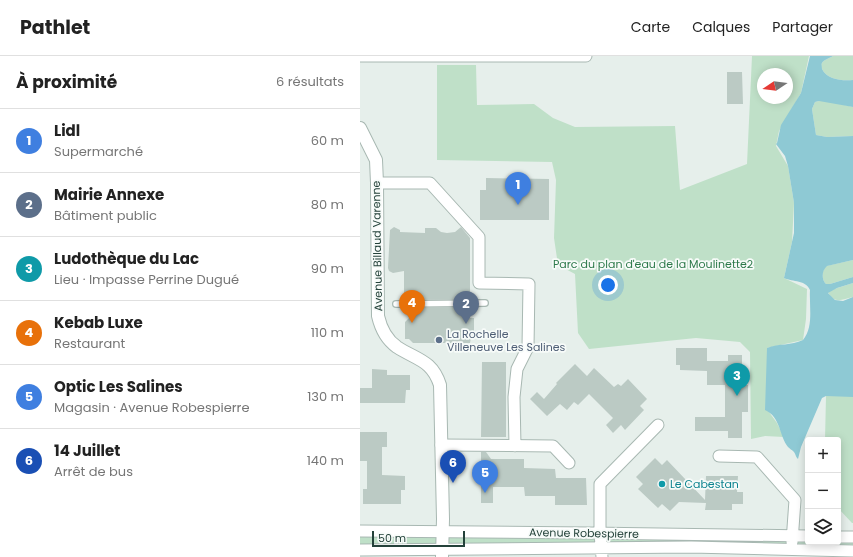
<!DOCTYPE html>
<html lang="fr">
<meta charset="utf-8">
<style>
:root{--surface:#fff;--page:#f6f6f6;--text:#222;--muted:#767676;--line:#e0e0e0;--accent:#db2777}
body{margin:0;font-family:Poppins,sans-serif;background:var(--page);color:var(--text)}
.controls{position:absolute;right:12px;bottom:12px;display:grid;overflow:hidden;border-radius:4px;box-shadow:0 2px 10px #0003}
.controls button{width:36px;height:36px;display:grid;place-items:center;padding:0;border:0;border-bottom:1px solid var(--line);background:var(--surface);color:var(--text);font:20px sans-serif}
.compass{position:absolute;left:397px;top:12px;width:36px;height:36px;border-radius:50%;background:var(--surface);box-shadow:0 2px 10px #0003;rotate:257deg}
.scale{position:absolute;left:12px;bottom:10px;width:93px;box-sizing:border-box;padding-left:4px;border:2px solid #24423a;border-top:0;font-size:11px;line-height:14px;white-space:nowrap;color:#24423a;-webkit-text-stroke:3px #f7fbf9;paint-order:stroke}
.you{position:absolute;left:248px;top:229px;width:14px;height:14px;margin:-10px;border:3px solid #fff;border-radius:50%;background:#1a73e8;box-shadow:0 0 0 6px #1a73e833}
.badge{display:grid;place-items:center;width:26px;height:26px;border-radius:50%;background:var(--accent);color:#fff;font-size:13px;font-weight:700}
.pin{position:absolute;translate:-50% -33px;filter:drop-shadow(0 1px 2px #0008)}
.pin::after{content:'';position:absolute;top:21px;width:14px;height:12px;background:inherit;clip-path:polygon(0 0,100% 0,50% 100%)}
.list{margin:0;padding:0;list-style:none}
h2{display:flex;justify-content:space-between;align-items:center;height:52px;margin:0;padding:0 16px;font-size:17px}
h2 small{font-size:13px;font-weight:400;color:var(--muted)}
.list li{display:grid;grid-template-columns:26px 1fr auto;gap:12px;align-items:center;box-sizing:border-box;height:64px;padding:0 16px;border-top:1px solid var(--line)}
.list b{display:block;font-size:15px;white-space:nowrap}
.list p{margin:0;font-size:13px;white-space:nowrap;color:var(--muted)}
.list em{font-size:13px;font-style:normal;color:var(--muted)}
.icon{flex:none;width:22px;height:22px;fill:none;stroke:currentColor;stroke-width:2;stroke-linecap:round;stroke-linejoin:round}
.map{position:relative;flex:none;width:493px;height:501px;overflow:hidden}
header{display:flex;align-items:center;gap:24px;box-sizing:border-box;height:56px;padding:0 20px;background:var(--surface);border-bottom:1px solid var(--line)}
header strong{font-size:19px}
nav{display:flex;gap:22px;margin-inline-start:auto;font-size:14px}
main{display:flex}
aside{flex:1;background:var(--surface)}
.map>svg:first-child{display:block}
</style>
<header>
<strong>Pathlet</strong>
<nav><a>Carte</a><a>Calques</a><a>Partager</a></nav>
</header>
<main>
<aside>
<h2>À proximité<small>6 résultats</small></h2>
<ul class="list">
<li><span class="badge" style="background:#3f7fe0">1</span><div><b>Lidl</b><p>Supermarché</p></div><em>60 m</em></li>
<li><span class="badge" style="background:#5c6f8a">2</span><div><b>Mairie Annexe</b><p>Bâtiment public</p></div><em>80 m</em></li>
<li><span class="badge" style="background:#0f9aa8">3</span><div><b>Ludothèque du Lac</b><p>Lieu · Impasse Perrine Dugué</p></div><em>90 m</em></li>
<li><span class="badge" style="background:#e8710a">4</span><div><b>Kebab Luxe</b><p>Restaurant</p></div><em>110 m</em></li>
<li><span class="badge" style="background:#3f7fe0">5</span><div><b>Optic Les Salines</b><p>Magasin · Avenue Robespierre</p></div><em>130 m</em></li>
<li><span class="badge" style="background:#1a4fb4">6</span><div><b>14 Juillet</b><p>Arrêt de bus</p></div><em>140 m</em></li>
</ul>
</aside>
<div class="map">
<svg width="493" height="501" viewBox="0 0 493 501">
<rect width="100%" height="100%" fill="#e6efeb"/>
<path fill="#bfe0c8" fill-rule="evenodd" d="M392,0h57l-8,37 -22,38 -3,15 12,20 6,37 -2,39 -8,36 23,11 -1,30 -3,21 -36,8 2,64 8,11 7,14 -19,-1 -14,3 -1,-87 -10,-10 -44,-4 -107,11 -11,-16 -3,-59 -17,-9 -4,-27 2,-58 -4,-18 -115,-2v-95h39l1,40 57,-1 19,14 22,9 100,-1 5,64 67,-26zM403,18h24v24h-24z
M473,0h20v24c-10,1 -26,0 -31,-11 -1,-2 -1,-5 0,-6 1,-3 8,-5 11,-7z
M463,44l30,7v29l-26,1 -11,-2 -4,-26 3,-7z
M493,204v17l-23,7h-4c-5,-5 -4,-14 0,-18z
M493,227v14c-11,2 -18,8 -25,-5l3,-2z
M493,339v128h-1l-14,-15v-68h-13l1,-44z
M0,475l448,5v6h30l15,-5v14l-493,-1z"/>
<path fill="#8ec9d4" d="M450,0h23c-3,2 -10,4 -11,7 -1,1 0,4 0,6 5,11 21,12 31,11v27l-34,-6 -4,1 -3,7 4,26 11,2 26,-1v124l-26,6c-5,4 -6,13 -1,18h4l23,-7v6l-16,5 -9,5 7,7 8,1 10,-4v100l-27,-1 -4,2 -21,49 -3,12c-3,-3 -2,-5 -5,-8 -1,-1 -3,-2 -5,-4 -9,-11 -7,-30 -23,-37l2,-62c12,-5 24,-2 36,-8 11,-13 6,-34 7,-50 -4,-10 -17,-8 -26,-12l10,-45v-30l-6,-37 -3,-10 -9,-12 1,-1 4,-18 20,-32z"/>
<path fill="#bbcac4" d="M367,16h15l1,32h-16z
M126,122l63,1v41h-69v-30h6z
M34,171l6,3v2l25,1v-5h11l5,4 6,1 8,-1 6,-5 9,11v61l-66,1v-29l-11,2 -4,-2 -1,-3 2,-38z
M110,251v11h4v15l-3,4 -1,6h-57l-4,-4h-4v-17l7,-7v-7z
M316,292h31v13h21v-6h14v30h6v27h-6v26h-14v-7h-33v-14h30v-32h-18v-14l-27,-1v-5h-4z
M122,306h24v75h-25z
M215,308l12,12 7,-8 20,19 4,-3 3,2 7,-7 19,20 -7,7 4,4 -19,20 -4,-5 -8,8 -7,-8 7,-7 -24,-24 -11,11 -4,-3 -7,8 -7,-6 -13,12 -17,-17 7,-7 7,7 13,-15 -1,-1z
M12,313l15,1v5h23v15h-4l-1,13h-45v-15h12z
M0,376h27v15h-5v28l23,1v14h-4v14h-38v-15h4v-28h-7z
M121,396h5l5,7h33v9l31,1 1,9h30l1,27h-32v-9h-30l-1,-9h-31v16h-12z
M295,402l7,7 5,-5 38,40 1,-24h32l-1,16h6v12h-11v6h-27l1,-7 -27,-1 -9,9 -8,-7 -4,4 -20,-19 5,-5 -7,-7z"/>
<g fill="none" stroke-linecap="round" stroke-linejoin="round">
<defs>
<path id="service" d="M36,248l89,-1"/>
<path id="minor" d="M0,0h226
M17,127h53l49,54v46l50,1 -1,63 -11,22 -3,28 1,49
M81,389l112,1 16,17
M359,400l38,1 38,43 -3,42
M0,475l230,2 218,3
M478,481h15
M0,494l331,-3 162,4
M242,501l-2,-24v-49l58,-59"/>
<path id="tertiary" d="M0,72l16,32 1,23 1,133c3,13 9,24 19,31 20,13 35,13 43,38l3,134 -1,38"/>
</defs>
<use href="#service" stroke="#a8b8b2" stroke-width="8"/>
<use href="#minor" stroke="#a8b8b2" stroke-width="13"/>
<use href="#tertiary" stroke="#a8b8b2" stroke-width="14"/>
<use href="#service" stroke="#fff" stroke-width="5.5"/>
<use href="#minor" stroke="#fff" stroke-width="11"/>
<use href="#tertiary" stroke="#fff" stroke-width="12"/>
</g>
<circle fill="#5c6f8a" stroke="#f7fbf9" stroke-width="1.5" cx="79" cy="284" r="4"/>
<circle fill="#0f9aa8" stroke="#f7fbf9" stroke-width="1.5" cx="302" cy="428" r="4"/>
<g text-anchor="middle" stroke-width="3.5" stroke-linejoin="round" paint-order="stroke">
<g font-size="11" fill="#24423a" stroke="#f7fbf9">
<text transform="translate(17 190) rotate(-91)" y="4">Avenue Billaud Varenne</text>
<text transform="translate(224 477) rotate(1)" y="4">Avenue Robespierre</text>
</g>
<g font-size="11" fill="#2d7a4b" stroke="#f7fbf9">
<text x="293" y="212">Parc du plan d'eau de la Moulinette2</text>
</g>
<g font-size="11" fill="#4e5e75" stroke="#f7fbf9" text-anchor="start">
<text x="87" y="282">La Rochelle<tspan x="87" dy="13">Villeneuve Les Salines</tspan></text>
</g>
<g font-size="11" fill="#0d838f" stroke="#f7fbf9" text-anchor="start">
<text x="310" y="432">Le Cabestan</text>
</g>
</g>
</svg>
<div class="controls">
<button>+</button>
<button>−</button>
<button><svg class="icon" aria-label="layers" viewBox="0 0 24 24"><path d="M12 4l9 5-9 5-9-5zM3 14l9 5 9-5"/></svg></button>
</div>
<svg class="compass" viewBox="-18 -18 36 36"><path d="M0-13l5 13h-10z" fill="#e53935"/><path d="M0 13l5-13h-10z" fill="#767676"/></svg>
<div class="scale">50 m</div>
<div class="you"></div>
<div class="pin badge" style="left:158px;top:149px;background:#3f7fe0">1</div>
<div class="pin badge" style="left:106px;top:268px;background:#5c6f8a">2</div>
<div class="pin badge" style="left:377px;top:340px;background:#0f9aa8">3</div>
<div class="pin badge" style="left:52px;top:267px;background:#e8710a">4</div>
<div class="pin badge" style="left:125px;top:437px;background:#3f7fe0">5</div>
<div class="pin badge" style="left:93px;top:427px;background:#1a4fb4">6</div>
</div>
</main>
